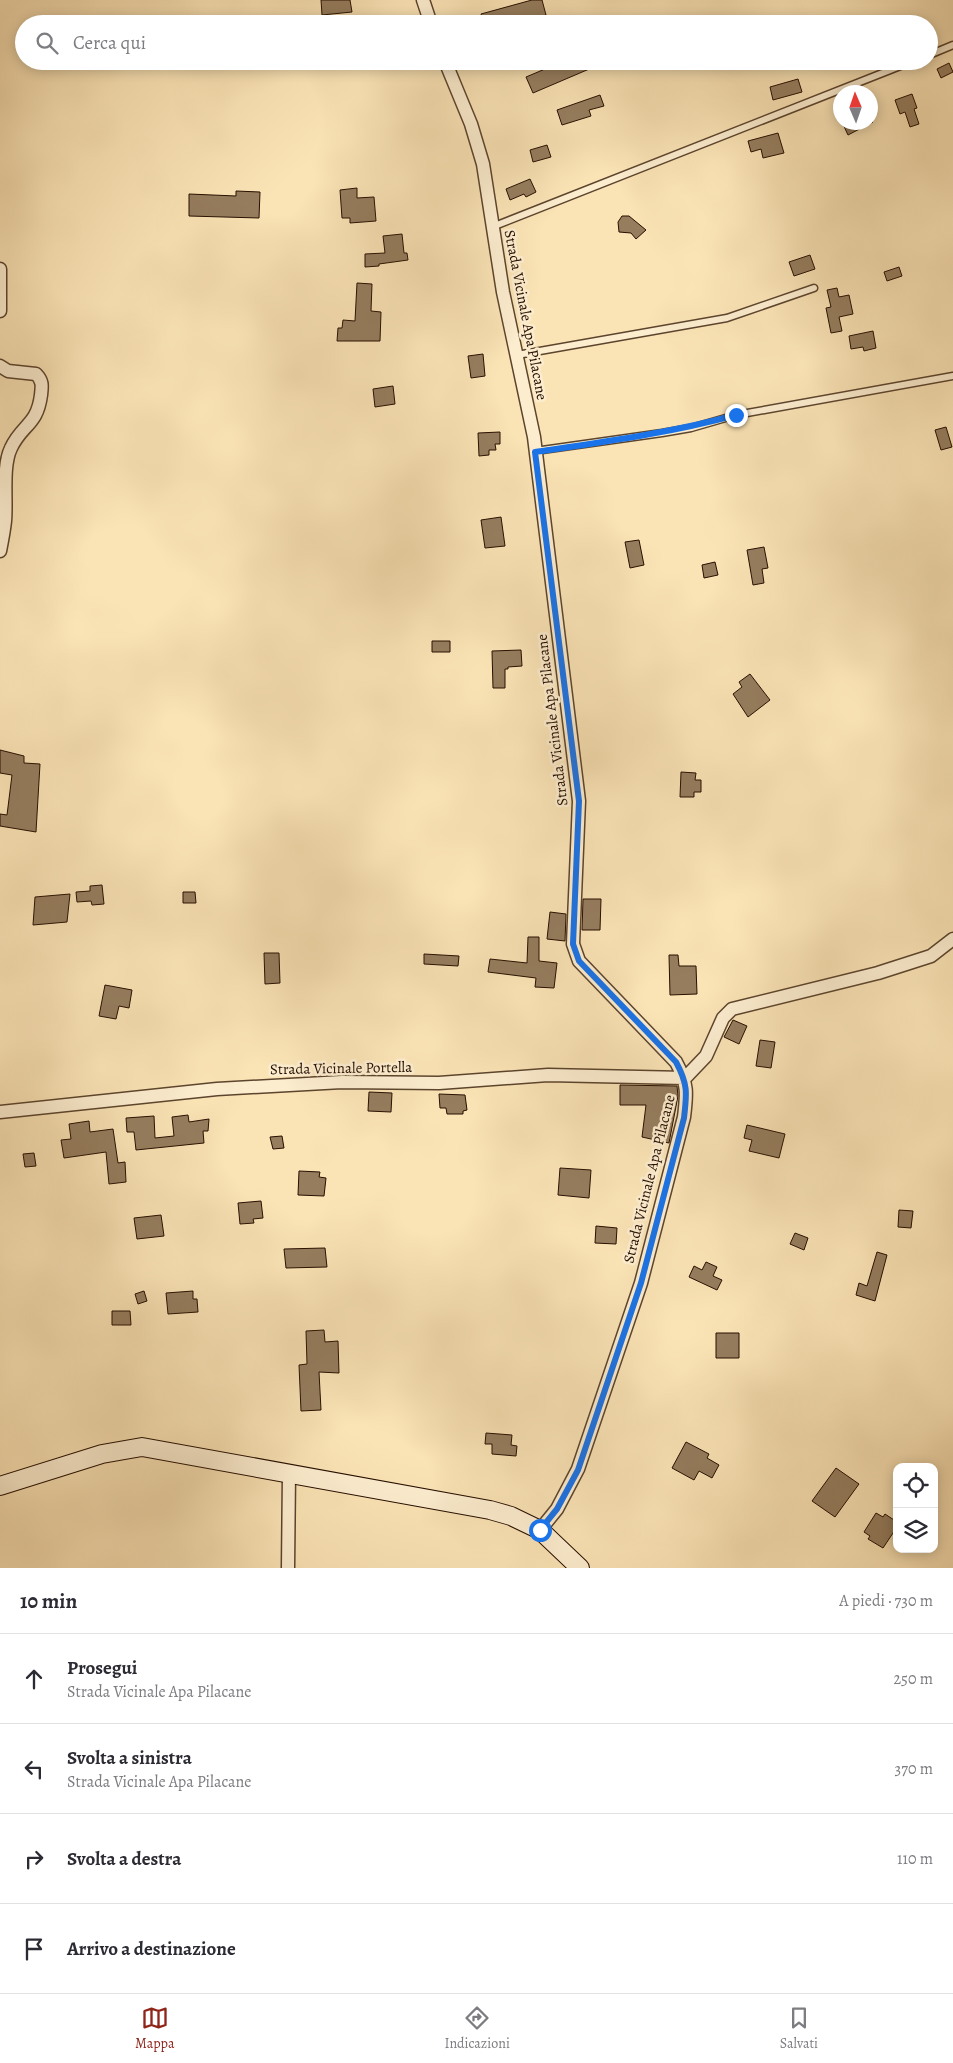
<!DOCTYPE html>
<html lang="it">
<meta charset="utf-8">
<style>
:root{--surface:#fff;--page:#f7f7f7;--text:#2b2b33;--muted:#7c7c81;--line:#e1e1e2;--accent:#8f2418}
body{margin:0;font-family:Alegreya,serif;background:var(--page);color:var(--text)}
.controls{position:absolute;right:15px;bottom:15px;display:grid;overflow:hidden;border-radius:10px;box-shadow:0 2px 12px #0003}
.controls button{width:45px;height:45px;display:grid;place-items:center;padding:0;border:0;border-bottom:1px solid var(--line);background:var(--surface);color:var(--text);font:25px sans-serif}
.compass{position:absolute;left:833px;top:85px;width:45px;height:45px;border-radius:50%;background:var(--surface);box-shadow:0 2px 12px #0003;rotate:358deg}
.stop{position:absolute;width:15px;height:15px;margin:-11px;border:4px solid #1a73e8;border-radius:50%;background:#fff}
.stop.end{background:#1a73e8;border-color:#fff;box-shadow:0 1px 5px #0008}
.list{margin:0;padding:0;list-style:none}
h2{display:flex;justify-content:space-between;align-items:center;height:65px;margin:0;padding:0 20px;font-size:21px}
h2 small{font-size:16px;font-weight:400;color:var(--muted)}
.list li{display:grid;grid-template-columns:32px 1fr auto;gap:15px;align-items:center;box-sizing:border-box;height:90px;padding:0 20px;border-top:1px solid var(--line)}
.list b{display:block;font-size:19px;white-space:nowrap}
.list p{margin:0;font-size:16px;white-space:nowrap;color:var(--muted)}
.list em{font-size:16px;font-style:normal;color:var(--muted)}
.icon{flex:none;width:28px;height:28px;fill:none;stroke:currentColor;stroke-width:2;stroke-linecap:round;stroke-linejoin:round}
.map{position:relative;flex:none;width:953px;height:1568px;overflow:hidden}
.search{position:absolute;background:var(--surface);box-shadow:0 2px 12px #0003;left:15px;right:15px;top:15px;height:55px;display:flex;align-items:center;gap:12px;box-sizing:border-box;padding:0 18px;border-radius:28px;color:var(--muted);font-size:19px}
.sheet{height:425px;background:var(--surface)}
nav{display:flex;justify-content:space-around;align-items:center;box-sizing:border-box;height:70px;border-top:1px solid var(--line);background:var(--surface);font-size:14px;color:var(--muted)}
nav a{display:grid;justify-items:center;gap:2px}
nav .on{color:var(--accent)}
.map>svg:first-child{display:block}
</style>
<div class="map">
<svg width="953" height="1568" viewBox="0 0 953 1568">
<rect width="100%" height="100%" fill="#fae3b5"/>
<filter id="stains"><feTurbulence type="fractalNoise" baseFrequency=".004" numOctaves="4"/><feColorMatrix values="0 0 0 0 .2 0 0 0 0 .09 0 0 0 0 .02 0 0 0 .5 -.17"/></filter>
<radialGradient id="worn" r=".72"><stop offset=".6" stop-color="#630" stop-opacity="0"/><stop offset="1" stop-color="#630" stop-opacity=".3"/></radialGradient>
<path fill="#957d5e" stroke="#270f00" d="M321,0h29l2,12 -30,3z
M532,0h10l4,15 -33,9h-29l-3,-10z
M564,61h44l-75,32 -7,-16z
M949,63l4,9 -12,6 -4,-9z
M798,79l4,13 -29,8 -3,-13z
M912,94l5,14 -3,1 5,15 -9,3 -5,-15 -5,2 -5,-14z
M600,95l4,11 -15,4 2,6 -29,9 -5,-15z
M842,122h31l-25,13z
M778,133l6,20 -21,5 -2,-9 -10,3 -3,-11z
M547,145l4,12 -18,5 -3,-12z
M530,179l6,13 -10,5 -2,-3 -14,6 -4,-11z
M357,188v10l17,-1 2,24 -26,2v-5h-8l-2,-28z
M236,191l24,1 -1,26 -70,-2v-22l47,2z
M622,216h7l17,14 -10,9 -5,-6 -12,-1 -1,-10z
M402,234l2,19h3l1,7 -29,4v2l-14,1v-13l20,-1 -2,-17z
M810,255l5,14 -21,7 -5,-14z
M899,267l3,9 -15,5 -3,-9z
M357,283l15,1 -1,27 10,1 -1,29h-43l1,-13h4l1,-8 12,1z
M837,288l2,9 10,-2 4,19 -14,3 3,14 -11,2 -5,-25 5,-1 -4,-17z
M873,331l3,17 -12,3 -1,-4 -12,2 -2,-13z
M483,354l2,22 -14,2 -3,-22z
M393,386l2,18 -20,3 -2,-18z
M946,427l6,20 -11,3 -6,-20z
M500,432v12h-5l1,6h-7v5l-10,1 -1,-23z
M501,517l4,29 -20,2 -4,-28z
M639,540l5,25 -14,3 -5,-26z
M764,547l4,21 -6,1 2,14 -11,2 -6,-35z
M715,562l3,13 -14,3 -2,-13z
M432,641h18v11h-18z
M521,650l1,16 -14,1v2h-3v19h-12l-1,-37z
M750,674l20,26 -22,17 -15,-23 9,-7 -3,-5z
M0,750l24,6v7l16,1 -4,68 -36,-6v-12l7,1 5,-40 -12,-2z
M681,772l15,1 -1,7h6v12h-7v5h-14z
M102,885l2,19 -12,1 -1,-4 -14,1 -1,-10 14,-1v-5z
M183,892h12l1,11h-13z
M70,894l-3,28 -34,3 2,-28z
M583,899h18l-1,31h-18z
M550,912l16,2 -1,27 -18,-2z
M528,937h11v24l18,2 -3,25 -19,-1 1,-9 -48,-6 2,-13 37,4z
M264,953h15l1,30 -15,1z
M424,954l35,2 -1,10 -34,-2z
M669,955h9l1,11h17l1,28 -27,1z
M105,985l27,5 -3,18 -10,-2 -3,13 -17,-3z
M733,1020l14,6 -8,18 -15,-7z
M760,1040l15,2 -4,26 -15,-2z
M620,1085l57,1 1,10 -9,47 -27,-6 4,-32h-26z
M369,1092l23,1 -1,19 -23,-1z
M439,1094l26,1 2,15 -4,1v3h-16l-1,-6h-6z
M188,1115l1,7 20,-3 -1,12h-5l1,12 -68,7 -2,-18h-7l-1,-14 28,-2 1,22 19,-2 -2,-19z
M89,1121l1,11 23,-3 5,34 7,-1 1,20 -17,2 -3,-32 -42,6 -3,-18 10,-1 -2,-15z
M747,1125l38,9 -6,24 -30,-7 3,-11 -8,-2z
M282,1136l2,12 -11,1 -3,-12z
M34,1153l2,13 -11,1 -2,-13z
M560,1168l31,2 -2,28 -31,-3z
M299,1171l21,1 -1,5 7,1 -2,18 -26,-1z
M261,1201l2,17 -10,1 1,4 -14,1 -2,-21z
M899,1210l14,1 -2,17 -13,-1z
M161,1215l3,21 -27,3 -3,-21z
M596,1226l21,2 -1,16 -21,-1z
M795,1233l13,5 -4,12 -14,-6z
M325,1248l2,19 -41,1 -2,-19z
M877,1252l10,3 -12,46 -19,-6 3,-12 8,3z
M706,1262l11,5 -4,9 9,4 -5,10 -28,-13 5,-11 8,4z
M144,1291l3,10 -9,3 -3,-10z
M193,1291v8h4l1,13 -30,2 -2,-21z
M112,1311h18l1,14h-19z
M324,1330l1,12 13,-1 1,32 -20,-1 2,38 -20,1 -2,-46 8,-1 -1,-33z
M716,1333h23v25h-23z
M486,1433l26,2 -1,10 6,1 -1,10 -24,-2v-10h-7z
M686,1442l23,12 -2,4 12,7 -7,13 -13,-7 -5,9 -22,-12z
M836,1468l23,16 -24,33 -23,-16z
M876,1513l7,4 2,-3 12,8v5l-14,21 -15,-9 2,-3 -6,-4z"/>
<g fill="none" stroke-linecap="round" stroke-linejoin="round">
<defs>
<path id="lane" d="M929,55l24,-10
M492,227l421,-166
M517,355l210,-37 87,-30
M535,451l127,-18 29,-5 45,-13 217,-39"/>
<path id="street" d="M423,0l8,24
M445,61l26,63 12,40 20,128 31,145 45,364 -6,143 6,17 97,101c12,22 11,31 8,55l-43,166 -63,186 -21,40 -17,21
M0,269v42
M0,366l8,5 28,3c7,7 6,12 5,21 -4,31 -19,29 -30,53 -9,18 -4,52 -6,73 -1,10 -3,20 -5,30
M0,1112l217,-23 125,-7 97,1 109,-8 137,3 21,-22 17,-38 9,-9 146,-36 53,-17 22,-17
M288,1568l1,-95"/>
<path id="secondary" d="M0,1486l102,-32 40,-7 348,63 21,6 29,14 40,38"/>
</defs>
<use href="#lane" stroke="#5c442d" stroke-width="9"/>
<use href="#street" stroke="#5c442d" stroke-width="15"/>
<use href="#secondary" stroke="#270f00" stroke-width="20"/>
<use href="#lane" stroke="#fcedcf" stroke-width="6"/>
<use href="#street" stroke="#fcedcf" stroke-width="12"/>
<use href="#secondary" stroke="#fcedcf" stroke-width="18"/>
</g>
<g fill="none" stroke-linecap="round" stroke-linejoin="round">
<path stroke="#1a73e8" stroke-width="6" d="M540,1530l17,-21 21,-39 63,-187 43,-165c3,-25 4,-34 -8,-56l-97,-101 -6,-17 6,-143 -44,-349c68,-10 135,-19 201,-37"/>
</g>
<g text-anchor="middle" stroke-width="5" stroke-linejoin="round" paint-order="stroke">
<g font-size="15" fill="#270f00" stroke="#fcedcf">
<text transform="translate(526 315) rotate(79)" y="5">Strada Vicinale Apa Pilacane</text>
<text transform="translate(552 720) rotate(-97)" y="5">Strada Vicinale Apa Pilacane</text>
<text transform="translate(341 1068) rotate(-1)" y="5">Strada Vicinale Portella</text>
<text transform="translate(649 1179) rotate(-76)" y="5">Strada Vicinale Apa Pilacane</text>
</g>
</g>
<rect width="100%" height="100%" filter="url(#stains)"/>
<rect width="100%" height="100%" fill="url(#worn)"/>
</svg>
<div class="controls">
<button><svg class="icon" aria-label="locate" viewBox="0 0 24 24"><circle cx="12" cy="12" r="6"/><path d="M12 2v4M12 18v4M2 12h4M18 12h4"/></svg></button>
<button><svg class="icon" aria-label="layers" viewBox="0 0 24 24"><path d="M12 4l9 5-9 5-9-5zM3 14l9 5 9-5"/></svg></button>
</div>
<svg class="compass" viewBox="-18 -18 36 36"><path d="M0-13l5 13h-10z" fill="#e53935"/><path d="M0 13l5-13h-10z" fill="#7c7c81"/></svg>
<div class="stop" style="left:540px;top:1530px"></div>
<div class="stop end" style="left:736px;top:415px"></div>
<div class="search"><svg class="icon" aria-label="search" viewBox="0 0 24 24"><circle cx="10" cy="10" r="6"/><path d="M15 15l6 6"/></svg>Cerca qui</div>
</div>
<section class="sheet">
<h2>10 min<small>A piedi · 730 m</small></h2>
<ul class="list">
<li><svg class="icon" aria-label="ahead" viewBox="0 0 24 24"><path d="M12 20V5M6 11l6-6 6 6"/></svg><div><b>Prosegui</b><p>Strada Vicinale Apa Pilacane</p></div><em>250 m</em></li>
<li><svg class="icon" aria-label="left" viewBox="0 0 24 24"><path d="M17 20v-9H6M10 6l-5 5 5 5"/></svg><div><b>Svolta a sinistra</b><p>Strada Vicinale Apa Pilacane</p></div><em>370 m</em></li>
<li><svg class="icon" aria-label="right" viewBox="0 0 24 24"><path d="M7 20v-9h11M14 6l5 5-5 5"/></svg><div><b>Svolta a destra</b></div><em>110 m</em></li>
<li><svg class="icon" aria-label="arrive" viewBox="0 0 24 24"><path d="M6 21V4h12l-3 4 3 4H6"/></svg><div><b>Arrivo a destinazione</b></div></li>
</ul>
</section>
<nav>
<a class="on"><svg class="icon" aria-label="map" viewBox="0 0 24 24"><path d="M3 6l6-2 6 2 6-2v14l-6 2-6-2-6 2zM9 4v14M15 6v14"/></svg>Mappa</a>
<a><svg class="icon" aria-label="directions" viewBox="0 0 24 24"><path d="M12 3l9 9-9 9-9-9zM9 14v-3h6M13 9l2 2-2 2"/></svg>Indicazioni</a>
<a><svg class="icon" aria-label="saved" viewBox="0 0 24 24"><path d="M7 4h10v16l-5-4-5 4z"/></svg>Salvati</a>
</nav>
